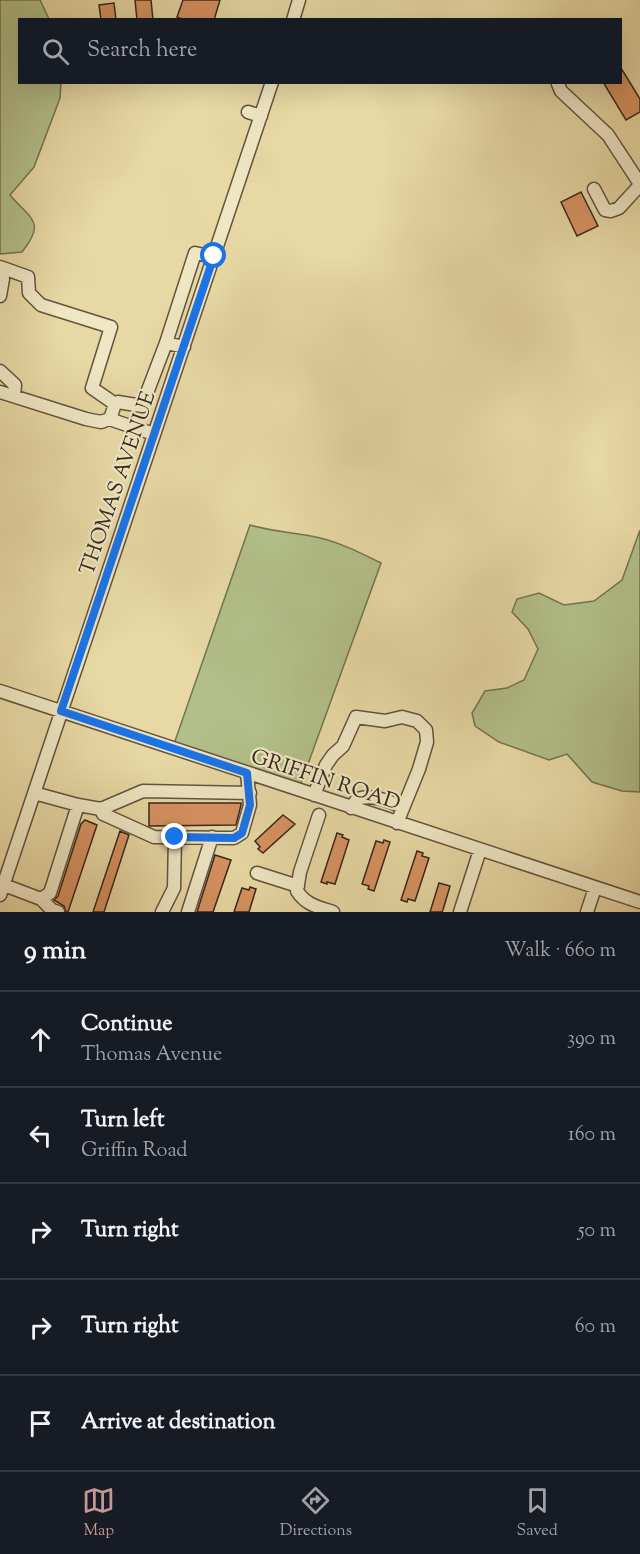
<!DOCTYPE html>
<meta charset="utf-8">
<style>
:root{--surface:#171b24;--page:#242831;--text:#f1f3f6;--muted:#9ea1a6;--line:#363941;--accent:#c59692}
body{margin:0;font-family:"Sorts Mill Goudy",serif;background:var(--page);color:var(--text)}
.stop{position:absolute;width:18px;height:18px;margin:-14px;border:4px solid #1a73e8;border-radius:50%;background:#fff}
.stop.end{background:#1a73e8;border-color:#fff;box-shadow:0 2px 6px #0008}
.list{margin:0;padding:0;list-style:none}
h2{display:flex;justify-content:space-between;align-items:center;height:78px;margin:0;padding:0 24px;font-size:26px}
h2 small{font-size:20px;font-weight:400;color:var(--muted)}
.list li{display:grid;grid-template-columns:39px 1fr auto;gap:18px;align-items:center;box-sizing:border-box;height:96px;padding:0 24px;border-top:2px solid var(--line)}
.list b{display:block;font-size:22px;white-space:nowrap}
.list p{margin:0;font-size:20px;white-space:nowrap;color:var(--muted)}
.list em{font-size:20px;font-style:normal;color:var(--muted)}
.icon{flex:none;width:33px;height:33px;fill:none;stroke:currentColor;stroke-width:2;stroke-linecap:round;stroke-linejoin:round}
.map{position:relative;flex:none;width:640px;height:912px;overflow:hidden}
.search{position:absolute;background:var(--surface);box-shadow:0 6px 24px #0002;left:18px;right:18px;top:18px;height:66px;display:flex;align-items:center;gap:15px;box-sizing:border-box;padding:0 21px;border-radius:0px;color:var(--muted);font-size:22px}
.sheet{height:558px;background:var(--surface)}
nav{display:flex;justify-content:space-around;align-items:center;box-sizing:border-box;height:84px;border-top:2px solid var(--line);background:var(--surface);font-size:16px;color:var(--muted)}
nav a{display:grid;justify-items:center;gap:3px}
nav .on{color:var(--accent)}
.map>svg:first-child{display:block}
</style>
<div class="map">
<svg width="640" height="912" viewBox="0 0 640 912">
<rect width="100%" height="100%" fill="#e7d8a4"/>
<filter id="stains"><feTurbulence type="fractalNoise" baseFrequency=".00333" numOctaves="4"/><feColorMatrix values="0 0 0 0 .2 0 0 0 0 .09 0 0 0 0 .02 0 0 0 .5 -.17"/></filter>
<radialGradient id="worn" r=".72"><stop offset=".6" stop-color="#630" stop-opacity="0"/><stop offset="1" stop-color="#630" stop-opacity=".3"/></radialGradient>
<path fill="#b2bf88" stroke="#747352" stroke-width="1.5" d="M0,0h40l9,19 -29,1v62l41,1 -1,15 -26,69 -24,28c20,24 37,26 12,57l-22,2z
M250,525c20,6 40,7 61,11 24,4 48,16 70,27l-81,223 -126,-42z
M640,530v262l-18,-1 -30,-9 -25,-28 -18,6 -50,-18 -24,-16 -3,-13 13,-22 22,-3 17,-8 14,-31 -10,-20 -16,-17 5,-13 22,-6 25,12 30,-4 28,-21z"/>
<path fill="#d79261" stroke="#37271d" stroke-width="1.5" d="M135,0h16l2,20h-16z
M183,0h37l-6,20h-30l-7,-3z
M114,3l2,17h-15l-2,-15z
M621,68l19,31v13l-14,8 -23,-38h18z
M581,192l17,34 -21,10 -16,-34z
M149,803h92v2l-5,20 -87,1z
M283,815l12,9 -32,29 -5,-4 2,-2 -5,-6z
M85,820l12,5 -29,87h-2l-2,-6 -10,-6 4,-4 23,-72z
M120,831l9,4 -25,77h-11z
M337,833l6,2 -1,2 7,3 -14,44 -8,-2v2l-6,-2z
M384,840l6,2 -16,49 -6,-2 1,-3 -7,-2 14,-43 7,2z
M417,851l6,2 -1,3 7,2 -14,43 -7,-2 -1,3 -6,-2z
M215,855l16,5 -18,52h-16z
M439,883l11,3 -7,24 -1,2h-12z
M250,887l6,2 -7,23h-15l8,-24 7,2z"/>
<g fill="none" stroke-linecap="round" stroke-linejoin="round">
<defs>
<path id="minor" d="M293,20l6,-20
M558,84l3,7 47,44 32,49
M248,112l13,4
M594,189l11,21 6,1 8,-3 21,-23
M0,267l28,10 1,16 12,12 70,22 -19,61 23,16
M0,274l3,5 -3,17
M166,343l29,-90 19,4
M0,371l15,14 -1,11
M0,392l86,27 15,3 11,-4
M154,434l-39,-13 -4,-5 4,-12 3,-2 24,4 24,-63 18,4
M0,691l640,211
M34,793l44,12 23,4 2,5 51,23 80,1 8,-5 8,-28 -3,-32
M314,795l12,-30 7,-10 10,-9 13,-29 29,4 17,-4 15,4 9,9 1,12 -8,27 -22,54
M351,808l6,-9c17,-5 30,2 46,8
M101,809l42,-18 107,2
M319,815l-19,57 -3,19c9,14 21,16 36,21
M257,873l41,13
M4,885l37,14 9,-6 28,-88
M0,895l272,-813
M41,899l11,11 6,2
M162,912l12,-24 1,-51
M188,912l24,-75
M460,912l20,-62
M587,912l8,-24"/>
</defs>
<use href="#minor" stroke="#63533f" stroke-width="15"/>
<use href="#minor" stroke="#efe6c4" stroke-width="12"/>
</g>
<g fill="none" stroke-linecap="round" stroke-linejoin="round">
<path stroke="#1a73e8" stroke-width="8" d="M175,837l59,1 8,-5 8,-28 -3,-32 -186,-62 153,-455"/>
</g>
<g text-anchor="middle" stroke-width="4.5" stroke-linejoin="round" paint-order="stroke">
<g font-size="21" fill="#37271d" stroke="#efe6c4">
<text transform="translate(117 483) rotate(-71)" y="7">THOMAS AVENUE</text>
<text transform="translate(326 779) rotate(18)" y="7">GRIFFIN ROAD</text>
</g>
</g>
<rect width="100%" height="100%" filter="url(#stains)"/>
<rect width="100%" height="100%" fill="url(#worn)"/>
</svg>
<div class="stop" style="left:214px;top:256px"></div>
<div class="stop end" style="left:175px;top:837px"></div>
<div class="search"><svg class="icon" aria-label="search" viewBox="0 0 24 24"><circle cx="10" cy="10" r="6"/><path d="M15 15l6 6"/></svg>Search here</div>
</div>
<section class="sheet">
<h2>9 min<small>Walk · 660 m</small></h2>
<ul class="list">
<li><svg class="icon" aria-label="ahead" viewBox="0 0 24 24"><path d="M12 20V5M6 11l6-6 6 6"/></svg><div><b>Continue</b><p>Thomas Avenue</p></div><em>390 m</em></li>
<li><svg class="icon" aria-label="left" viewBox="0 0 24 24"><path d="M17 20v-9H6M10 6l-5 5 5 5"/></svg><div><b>Turn left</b><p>Griffin Road</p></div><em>160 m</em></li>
<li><svg class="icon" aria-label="right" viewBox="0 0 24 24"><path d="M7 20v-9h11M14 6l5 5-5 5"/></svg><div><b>Turn right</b></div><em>50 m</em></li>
<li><svg class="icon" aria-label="right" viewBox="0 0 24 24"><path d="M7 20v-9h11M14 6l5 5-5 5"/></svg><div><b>Turn right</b></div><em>60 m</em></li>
<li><svg class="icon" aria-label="arrive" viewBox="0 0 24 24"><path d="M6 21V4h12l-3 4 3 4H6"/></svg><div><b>Arrive at destination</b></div></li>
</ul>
</section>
<nav>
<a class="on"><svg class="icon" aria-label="map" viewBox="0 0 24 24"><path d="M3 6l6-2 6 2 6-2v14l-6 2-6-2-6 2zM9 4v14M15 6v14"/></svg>Map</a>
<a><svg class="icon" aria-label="directions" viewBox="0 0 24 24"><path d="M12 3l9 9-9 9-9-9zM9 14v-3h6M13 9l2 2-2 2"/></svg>Directions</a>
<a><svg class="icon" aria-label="saved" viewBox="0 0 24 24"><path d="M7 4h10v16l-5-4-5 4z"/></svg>Saved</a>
</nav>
